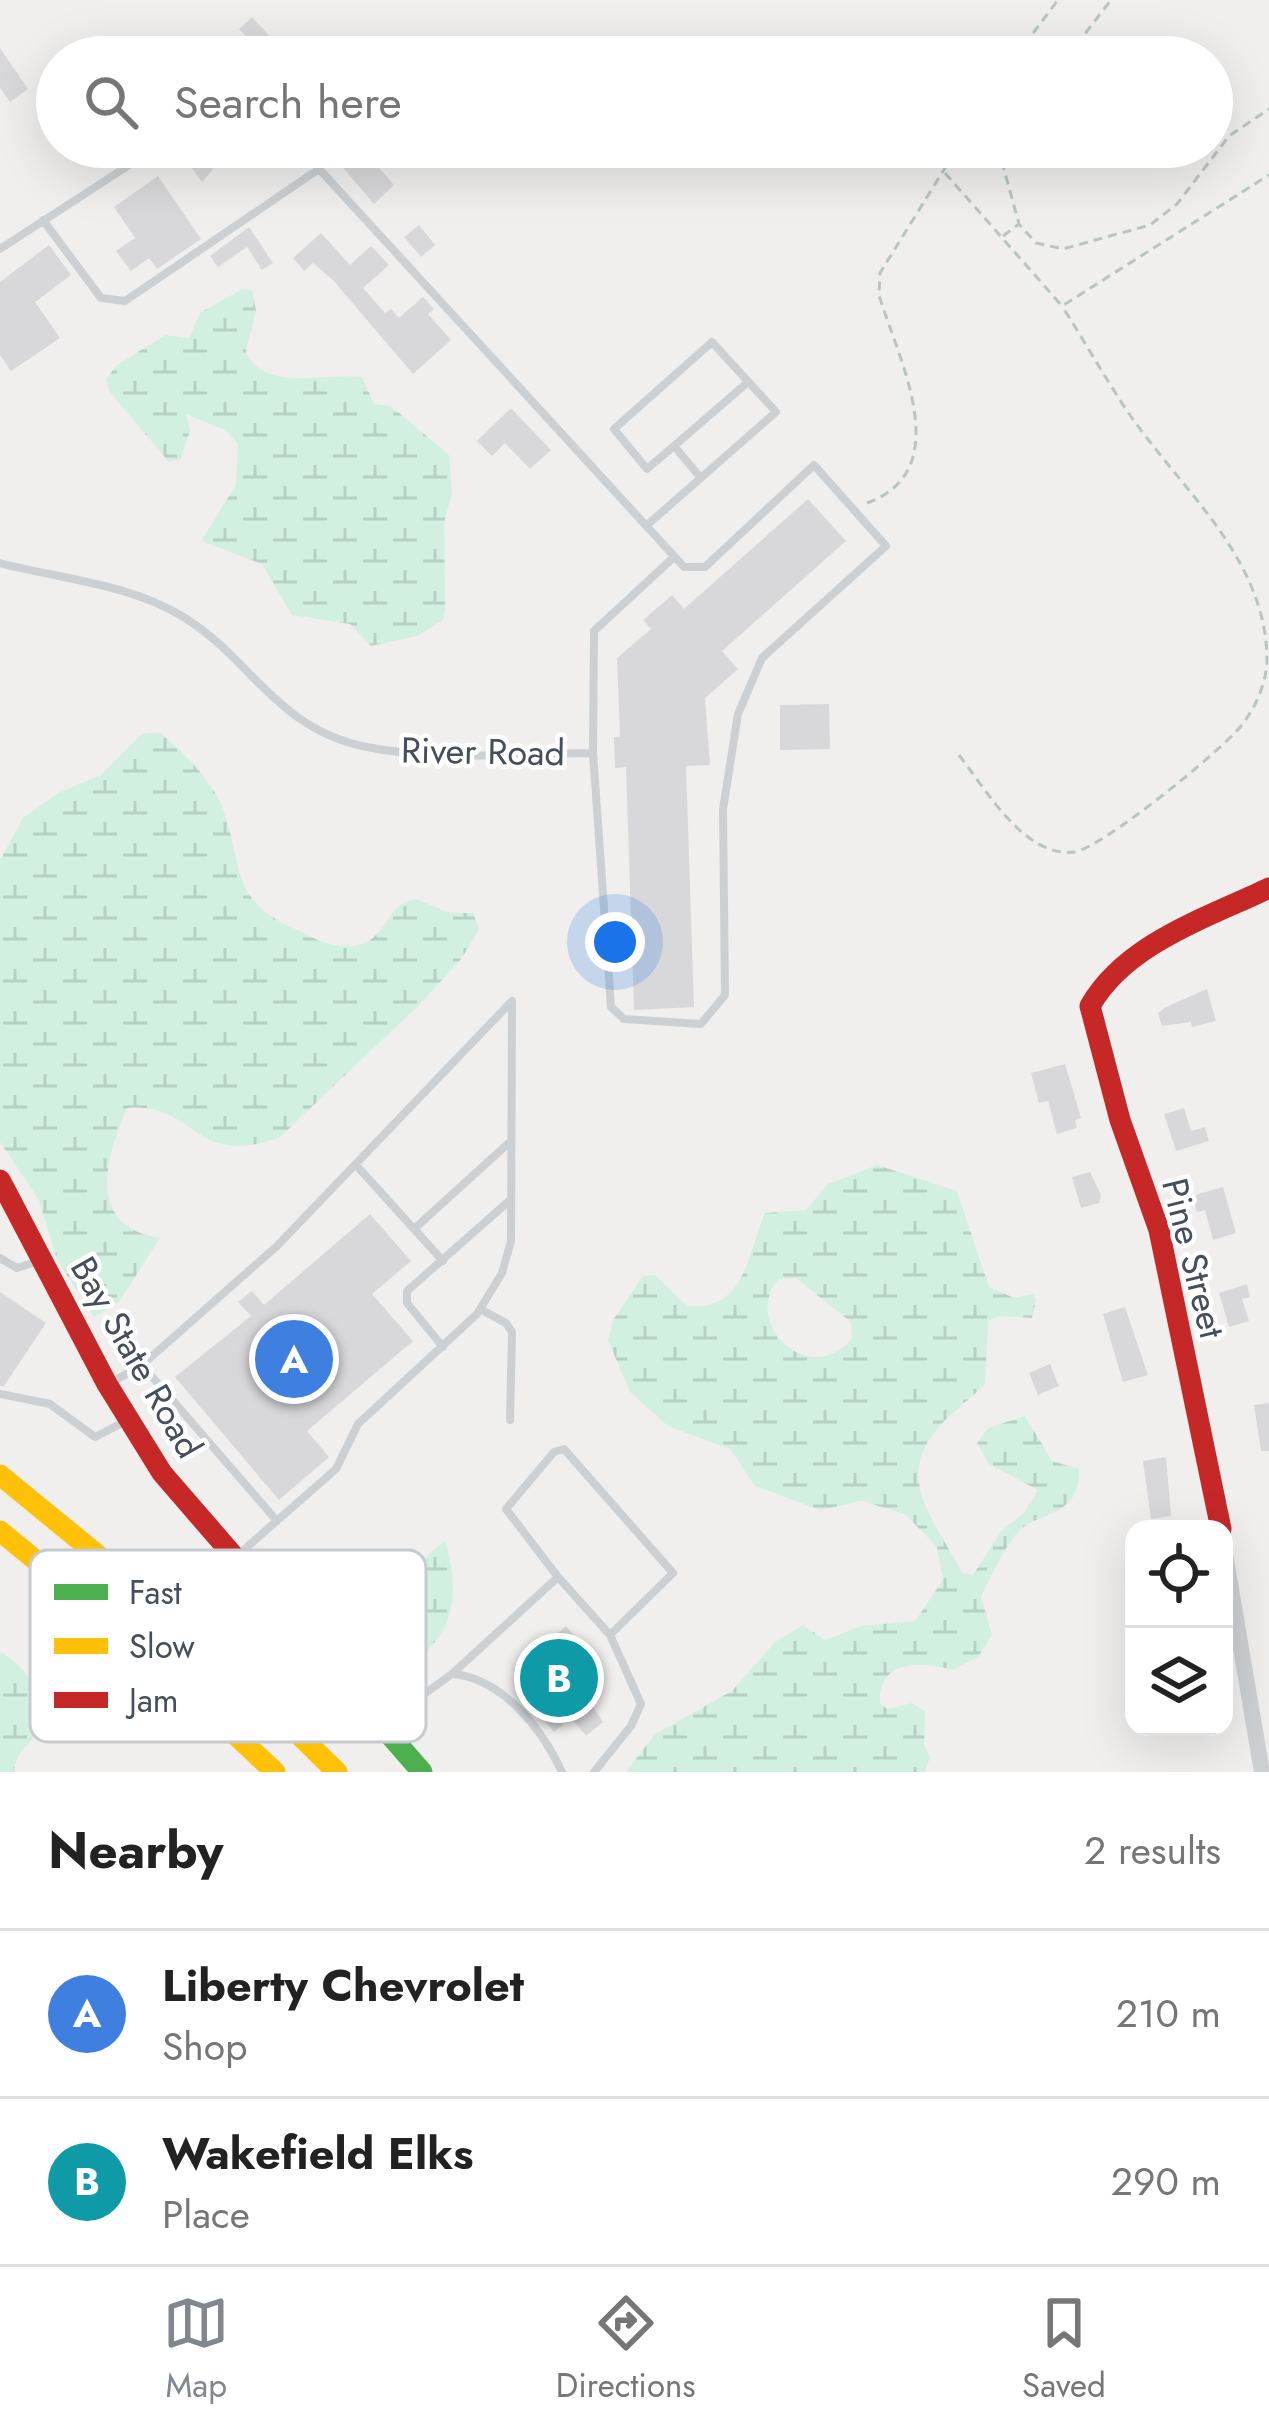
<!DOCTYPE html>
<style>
:root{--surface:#fff;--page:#f2f2f2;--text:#222;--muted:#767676;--line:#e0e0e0;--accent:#81878f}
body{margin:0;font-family:Jost,sans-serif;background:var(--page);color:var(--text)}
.controls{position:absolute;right:36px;bottom:36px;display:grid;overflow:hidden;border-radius:24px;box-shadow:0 12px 48px #0002}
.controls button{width:108px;height:108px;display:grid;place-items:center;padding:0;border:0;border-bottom:3px solid var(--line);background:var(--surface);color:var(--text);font:60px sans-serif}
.you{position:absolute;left:615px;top:942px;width:42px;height:42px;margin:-30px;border:9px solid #fff;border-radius:50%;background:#1a73e8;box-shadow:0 0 0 18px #1a73e833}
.badge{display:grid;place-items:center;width:78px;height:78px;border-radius:50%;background:var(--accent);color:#fff;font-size:39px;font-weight:700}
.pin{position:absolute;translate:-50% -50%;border:6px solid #fff;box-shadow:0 3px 12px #0006}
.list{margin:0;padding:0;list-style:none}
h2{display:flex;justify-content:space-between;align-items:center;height:156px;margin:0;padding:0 48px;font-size:51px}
h2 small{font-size:39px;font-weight:400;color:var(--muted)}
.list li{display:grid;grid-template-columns:78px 1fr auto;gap:36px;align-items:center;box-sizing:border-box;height:168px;padding:0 48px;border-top:3px solid var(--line)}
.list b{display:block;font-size:45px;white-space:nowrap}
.list p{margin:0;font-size:39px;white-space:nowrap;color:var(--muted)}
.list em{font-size:39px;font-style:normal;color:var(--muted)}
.icon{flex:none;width:66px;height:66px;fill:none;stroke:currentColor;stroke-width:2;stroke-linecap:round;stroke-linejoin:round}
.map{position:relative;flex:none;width:1269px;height:1772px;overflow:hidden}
.search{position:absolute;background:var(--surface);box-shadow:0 12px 48px #0002;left:36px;right:36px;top:36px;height:132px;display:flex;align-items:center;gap:30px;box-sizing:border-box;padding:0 42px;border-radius:66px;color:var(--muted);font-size:45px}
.sheet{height:492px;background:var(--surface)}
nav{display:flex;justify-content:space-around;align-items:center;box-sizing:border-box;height:168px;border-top:3px solid var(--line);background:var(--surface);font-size:33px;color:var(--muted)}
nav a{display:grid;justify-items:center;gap:6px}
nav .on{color:var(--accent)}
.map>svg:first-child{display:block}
</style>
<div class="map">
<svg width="1269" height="1772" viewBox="0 0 1269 1772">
<defs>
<pattern id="wetland-marsh" width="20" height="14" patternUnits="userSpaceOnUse" patternTransform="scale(3)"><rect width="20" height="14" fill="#d2f0e0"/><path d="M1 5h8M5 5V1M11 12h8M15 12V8" fill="none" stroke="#b6d0c3"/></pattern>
</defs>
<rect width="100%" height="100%" fill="#f0efee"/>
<path fill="url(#wetland-marsh)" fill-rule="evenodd" d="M242,289l10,2 4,20 -10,41c18,41 81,20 116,25l12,27 17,2 58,49 3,38 -8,30 1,87 -2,10 -26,16 -46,10 -21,-22 -58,-9 -30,-51 -61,-23 35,-56 2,-41 -13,-14 -39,-16 4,16 -9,29 -12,3 -60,-71 -3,-12 11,-14 48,-30 24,3 11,-25z
M159,732c25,20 58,53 67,86 16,54 8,83 67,110 20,10 44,24 69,16 25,-8 24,-40 54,-45l34,14h23l6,17 -18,29 -41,45 -140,133c-87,33 -84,-36 -153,-29 -24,55 -39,119 33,130l-41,64 -25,15 -37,-57 -18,-60 -39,-58v-282l23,-42 35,-25 43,-18 41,-41z
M877,1165l80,26 32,96 25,11 19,-4 3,6 -4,18 -33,-2 -11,5 -3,63c-15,16 -34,28 -48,45 -44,52 1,95 25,144l11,2 29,-45 23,-18 13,-22 -49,-26 -12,-21 11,-15 37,-12 27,45 27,8c2,49 -42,42 -61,63 -10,10 -31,50 -37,65l11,38 -14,22 -25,13c-29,-8 -76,-12 -73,33l7,6 25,-6 13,8 -1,33 6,13 -5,15h-299l29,-38 77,-43 43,-49 28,-17 22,15 36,-14 54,-5 28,-41 -6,-33 -32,-33 -43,-13 -42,9 -65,-24 -25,-37 -62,-23 -38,-34 -22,-52 5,-20 30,-44 12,-1 32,31c59,6 61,-55 78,-93l41,-3 22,-26zM796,1278l55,44 1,16c-43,53 -112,-17 -73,-59z
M445,1540c12,41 14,85 -22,114 -11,9 -19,14 -33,10l-44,-37z
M0,1652c27,15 51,48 36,80 -9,18 -20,19 -22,40h-14z"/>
<path fill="#d8d8da" d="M252,17l37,40h-24l-26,-28z
M0,48l28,41 -18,13 -10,-14z
M343,147h18l33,38 -20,19 -41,-48z
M199,149l14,20 -11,13 -17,-23z
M158,176l43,63 -44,30 -8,-11 -18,13 -15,-20 19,-13 -21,-31z
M419,225l16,20 -14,12 -17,-20z
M249,227l24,36 -11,7 -15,-23 -29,20 -8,-11z
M321,233l29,32 21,-19 18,19 -26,23 22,25 6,-4 8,9 24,-21 11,12 -6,5 23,26 -38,34 -80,-94 -20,-17 -9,8 -11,-13z
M49,245l22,30 -36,27 25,36 -49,33 -11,-16v-73z
M511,408l40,42 -21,19 -25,-26 -13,13 -15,-15z
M808,499l38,42 -124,110 16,18 -33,29 5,67 -24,1 8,241 -60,3 -8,-243 -11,1 -1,-31h6l-3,-79 34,-29 -8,-9 29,-25 12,14z
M829,704l1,45 -50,1v-45z
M1207,989l9,32 -24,6 -1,-5 -29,4 -4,-13 8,-6z
M1065,1064l16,54 -6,2 2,8 -20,6 -9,-33 -9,2 -8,-30z
M1184,1108l7,23 14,-4 4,14 -33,10 -12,-37z
M1090,1172l11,23 -2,8 -18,5 -9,-31z
M1223,1187l13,46 -23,7 -8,-30 -8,2 -5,-16z
M370,1214l41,47 -39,33 41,47 -106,90 22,26 -50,43 -104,-123 76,-61 -13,-14 14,-11 12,14z
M1247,1284l3,13 -8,2 7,22 -20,6 -10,-34z
M0,1292l46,31 -42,63h-4z
M1125,1307l23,68 -25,7 -20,-68z
M1050,1364l9,22 -21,9 -9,-22z
M1269,1403v48h-8l-7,-46z
M1166,1457l5,59 -20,3 -8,-58z
M566,1626l35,41 -8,7 8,9 -15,13 17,26 -17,14 -15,-18 -17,14 -20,-24 6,-5 -27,-33z"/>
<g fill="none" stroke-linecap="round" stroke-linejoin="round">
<path stroke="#b8c5c3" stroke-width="3" stroke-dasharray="9 6" stroke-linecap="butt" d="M1015,57l43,-57
M1067,57l44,-57
M1007,147l-5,15 17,62 17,19 27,6 87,-24 27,-21 52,-68 40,-27
M945,173l117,133 207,-131
M1003,236l16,-12
M867,503c91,-33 31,-144 12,-208l1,-22 78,-126
M959,755c26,33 65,103 115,97 27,-3 148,-102 167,-126 14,-17 26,-44 26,-67 -1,-100 -85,-169 -137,-244 -24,-35 -45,-73 -68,-109"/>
<path stroke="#ccd0d3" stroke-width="8" d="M299,147l385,420h21l109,-102 72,81 -124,112 -24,56 -15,95 2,186 -24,29 -77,-5 -13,-12 -18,-254
M43,220l58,78 24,3 194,-132
M0,249l157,-102
M674,446l74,-64
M646,526l130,-114 -64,-70 -98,87 33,40 27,-23 27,32
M0,563c62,16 131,21 185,55 66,41 90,108 177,128 74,16 157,7 231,7l1,-122 80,-74
M356,1165l87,96
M414,1229l97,-88
M0,1258l17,10 19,-6
M480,1309l26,14 6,9 -2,88
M443,1347l-36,-44v-12l102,-90
M142,1365l135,156
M109,1384l33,-19 135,-119 235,-245 -1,240 -9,32 -25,41 -119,110 -22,45 -97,85
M0,1394l50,10 45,33 31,-16
M558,1577l52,58
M454,1674c50,6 88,55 108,98
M384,1723l68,-49 106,-97 -52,-68 48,-57 10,-3 109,124 -63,62 31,69 -10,22 -37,46"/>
<path stroke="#ccd0d3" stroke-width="16" d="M1224,1548l38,224"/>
<path stroke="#4caf50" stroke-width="21" d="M239,1562l183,210"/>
<path stroke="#ffc107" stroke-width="21" d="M0,1475l205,168 132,129
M0,1531l147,121 128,120"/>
<path stroke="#c62828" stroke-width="21" d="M0,1180l107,204 55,89 77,89
M1221,1529l-62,-299 -39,-110 -30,-114c36,-63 117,-88 179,-118"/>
</g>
<g text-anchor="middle" stroke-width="9" stroke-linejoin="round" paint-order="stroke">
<g font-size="36" fill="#454f5c" stroke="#fff">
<text transform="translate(483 751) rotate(1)" y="13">River Road</text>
<text transform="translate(1194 1258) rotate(76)" y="13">Pine Street</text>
<text transform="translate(137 1357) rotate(60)" y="13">Bay State Road</text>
</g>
</g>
<rect x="30" y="1550" width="396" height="192" rx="18" fill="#fff" stroke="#c7cace" stroke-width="3"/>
<rect x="54" y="1584" width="54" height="16" fill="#4caf50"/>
<rect x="54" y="1638" width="54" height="16" fill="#ffc107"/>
<rect x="54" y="1692" width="54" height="16" fill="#c62828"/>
<g font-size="33" fill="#454f5c">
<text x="129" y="1604">Fast</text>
<text x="129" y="1658">Slow</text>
<text x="129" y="1712">Jam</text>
</g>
</svg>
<div class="controls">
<button><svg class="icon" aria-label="locate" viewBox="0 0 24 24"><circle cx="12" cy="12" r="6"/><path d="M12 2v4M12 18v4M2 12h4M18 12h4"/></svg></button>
<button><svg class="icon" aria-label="layers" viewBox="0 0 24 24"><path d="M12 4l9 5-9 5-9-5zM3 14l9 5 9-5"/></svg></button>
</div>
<div class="you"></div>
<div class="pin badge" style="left:294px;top:1359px;background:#3f7fe0">A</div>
<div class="pin badge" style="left:559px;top:1678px;background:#0f9aa8">B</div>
<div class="search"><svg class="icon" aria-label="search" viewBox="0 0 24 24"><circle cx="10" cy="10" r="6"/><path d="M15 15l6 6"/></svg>Search here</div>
</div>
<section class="sheet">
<h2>Nearby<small>2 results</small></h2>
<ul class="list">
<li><span class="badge" style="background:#3f7fe0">A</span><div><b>Liberty Chevrolet</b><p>Shop</p></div><em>210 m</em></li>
<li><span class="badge" style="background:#0f9aa8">B</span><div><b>Wakefield Elks</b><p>Place</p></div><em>290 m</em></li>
</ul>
</section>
<nav>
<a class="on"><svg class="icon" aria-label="map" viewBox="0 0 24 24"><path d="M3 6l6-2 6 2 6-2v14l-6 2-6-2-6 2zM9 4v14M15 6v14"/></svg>Map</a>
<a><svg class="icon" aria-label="directions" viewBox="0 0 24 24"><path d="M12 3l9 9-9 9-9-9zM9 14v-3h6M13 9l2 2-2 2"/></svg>Directions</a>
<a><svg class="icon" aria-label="saved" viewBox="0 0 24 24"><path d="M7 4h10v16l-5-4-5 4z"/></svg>Saved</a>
</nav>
